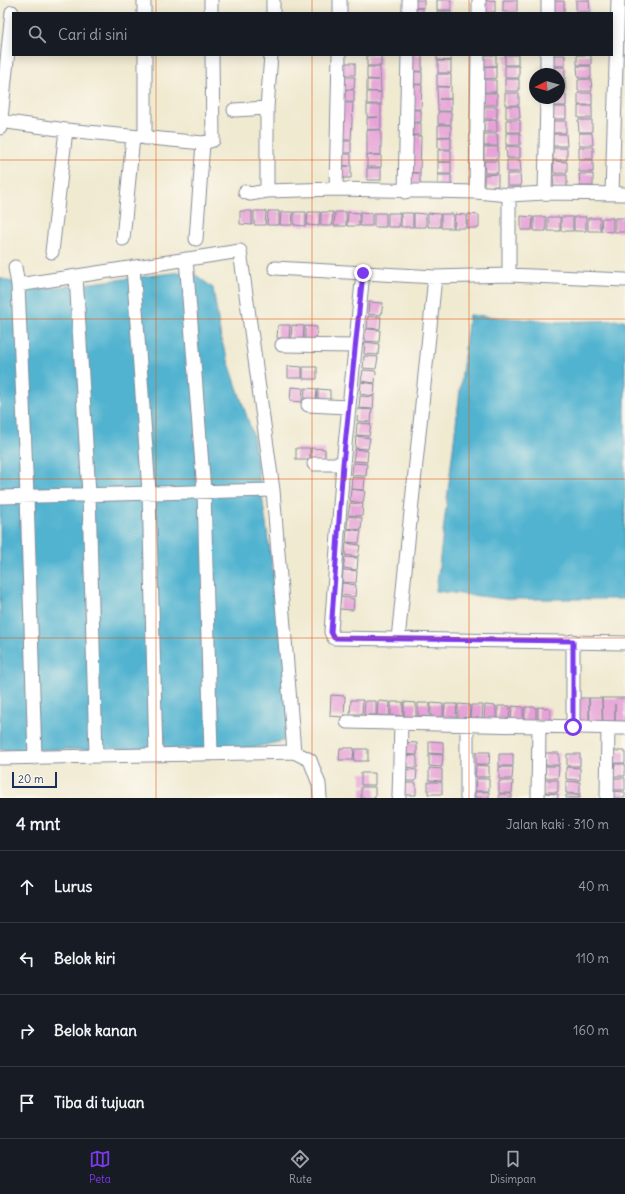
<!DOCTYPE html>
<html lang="id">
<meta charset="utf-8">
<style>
:root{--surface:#171b24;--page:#20242c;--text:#f1f3f6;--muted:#9ea1a6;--line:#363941;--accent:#7c3aed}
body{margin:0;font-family:Delius,sans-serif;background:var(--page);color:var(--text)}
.compass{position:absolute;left:529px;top:68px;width:36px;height:36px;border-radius:50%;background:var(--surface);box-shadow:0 2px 10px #0003;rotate:264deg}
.scale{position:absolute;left:12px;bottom:10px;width:45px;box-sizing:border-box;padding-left:4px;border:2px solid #1b2f5e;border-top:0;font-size:11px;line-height:14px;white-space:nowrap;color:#1b2f5e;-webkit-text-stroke:3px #fbf7ec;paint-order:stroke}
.stop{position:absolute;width:12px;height:12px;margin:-9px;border:3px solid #7c3aed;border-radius:50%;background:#fff}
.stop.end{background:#7c3aed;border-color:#fff;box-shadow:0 1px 4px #0008}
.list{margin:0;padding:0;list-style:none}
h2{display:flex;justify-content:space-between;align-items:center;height:52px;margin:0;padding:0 16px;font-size:17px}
h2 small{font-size:13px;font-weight:400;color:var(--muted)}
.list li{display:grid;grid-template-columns:26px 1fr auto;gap:12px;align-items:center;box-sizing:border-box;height:72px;padding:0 16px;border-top:1px solid var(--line)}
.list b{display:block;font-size:15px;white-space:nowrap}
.list em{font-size:13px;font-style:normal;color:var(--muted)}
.icon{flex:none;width:22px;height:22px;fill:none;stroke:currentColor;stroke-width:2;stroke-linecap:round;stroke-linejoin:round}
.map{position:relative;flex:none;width:625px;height:798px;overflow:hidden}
.search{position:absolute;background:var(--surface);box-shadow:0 2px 10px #0003;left:12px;right:12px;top:12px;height:44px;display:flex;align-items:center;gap:10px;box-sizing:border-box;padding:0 14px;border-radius:0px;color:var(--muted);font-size:15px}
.sheet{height:340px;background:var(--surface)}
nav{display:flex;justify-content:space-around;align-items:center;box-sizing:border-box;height:56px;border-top:1px solid var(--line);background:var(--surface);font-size:11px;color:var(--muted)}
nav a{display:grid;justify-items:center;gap:2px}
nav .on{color:var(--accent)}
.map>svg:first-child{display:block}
</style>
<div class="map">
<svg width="625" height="798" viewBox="0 0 625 798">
<rect width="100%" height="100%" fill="#fbf7ec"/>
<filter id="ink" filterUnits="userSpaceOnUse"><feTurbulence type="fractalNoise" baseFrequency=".025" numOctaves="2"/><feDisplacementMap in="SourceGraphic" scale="8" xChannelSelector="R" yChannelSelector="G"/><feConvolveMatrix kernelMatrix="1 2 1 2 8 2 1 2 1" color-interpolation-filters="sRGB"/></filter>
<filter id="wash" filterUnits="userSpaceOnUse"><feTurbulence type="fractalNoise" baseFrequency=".012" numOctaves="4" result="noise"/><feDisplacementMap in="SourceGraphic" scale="16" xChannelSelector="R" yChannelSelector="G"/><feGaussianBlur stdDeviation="0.9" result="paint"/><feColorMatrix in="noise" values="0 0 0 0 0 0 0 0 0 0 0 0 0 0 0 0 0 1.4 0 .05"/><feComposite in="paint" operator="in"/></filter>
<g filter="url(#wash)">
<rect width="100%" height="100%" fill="#f0ead1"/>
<path fill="#51b3d0" stroke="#367197" d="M181,272l15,3 17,13 8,51 32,96 42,286 -8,19 -34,8 -253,2v-472l34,12z
M469,315l90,7 66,-2v279h-120l-69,-8z"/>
<g id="blocks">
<path fill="#e6a1d7" d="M410,0h14v8h-14z
M437,0h14v10h-14z
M495,0v12l-14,1v-12z
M503,0h14v12h-14z
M576,0h13l1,12h-14z
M550,1h14v12h-14z
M409,8h14v5h-14z
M437,11h14v2h-14z
M367,55h14v11h-14z
M408,55h14v16h-14z
M437,55h14v6l-14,-1z
M482,55h14v11h-14z
M505,55h13v10h-13z
M551,55h14v11h-14z
M577,55h14v10h-14z
M438,61h13v12h-13z
M341,63h14v12h-14z
M496,66v12l-13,1 -1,-12z
M505,66h14v12h-14z
M577,66h14v12h-13z
M367,67h13l1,25 -14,-1v-11h12l-12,-1z
M551,67h14v12h-6v-5h-7z
M408,72h14v12h-14z
M437,74h14v25h-12h12v12h-13l-1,-24h12l-12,-1z
M341,77h14l-1,12h-13z
M505,79h14v12h-14z
M591,79l1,12h-14v-11z
M482,80h14v12h-13z
M559,80h6l1,12h-7z
M408,85h14l-1,24h-14z
M340,90h14v12h-14z
M367,92h14v12h-14z
M483,93h14v12h-14z
M505,93h14v12h-14z
M578,93h14v12h-14z
M559,94h7v12h-14v-8h7z
M340,103h13l-2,37h-14z
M367,105h14v24l-14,1v-12l11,-1h-11z
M506,106h13l1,12h-14z
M578,106h14v12h-14z
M483,107h14v12h-14z
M552,107h14v12h-14z
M407,110h14v12h-14z
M438,112h13v12h-13z
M497,120v12h-13v-11z
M506,120h14v12h-14z
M578,120h14v12h-13z
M552,121h14v12h-13z
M407,123h14v12h-14z
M438,125h13v11l-13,1z
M367,130h14v25h-14z
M506,133h14v12h-14z
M579,133h13l1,12h-14z
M484,134h13l1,12h-14z
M553,134h13l1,12h-14z
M407,136h14l-1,37 -14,-1z
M438,137h13v12h-13z
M337,141h14v12h-13z
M506,146l14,1v11h-13z
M484,147h14v12h-14z
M579,147h14v12h-14z
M553,148h14v12h-14z
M438,150h13v12h-13z
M337,154h14v24h-14v-12h12h-12z
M367,155h14v12h-14z
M507,160h13l1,12h-14z
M579,160h14v12h-14z
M484,161h14v12h-13z
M553,161l14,1v11h-13z
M438,162h13v12h-13z
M367,168h14v12h-14z
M406,173h14v12h-14z
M498,174v12l-14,1v-12z
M507,174h13l1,12h-14z
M579,174h14v12h-13z
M438,175h13v12h-13z
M553,175h14v12h-13z
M240,211h12v14l-12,-1z
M254,211h12l-1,14h-11z
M268,211h11v14h-12z
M281,212h12l-1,13h-12z
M294,212h12v14l-12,-1z
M308,212h12l-1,14 -12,-1z
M321,212h12l-1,14h-11z
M335,212h11v14h-12z
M348,212l11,1v13h-12z
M360,212l12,1v13h-12z
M374,213h12v14h-12z
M388,213h12l-1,14h-11z
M401,213h12v14h-12z
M414,213l12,1v13h-12z
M428,213l12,1v13h-12z
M441,214h12v14h-12z
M455,214l11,1v13h-12z
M468,214l11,1v13h-12z
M521,216l12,1 -1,13h-11z
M534,217h12v14h-12z
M548,217h12v14h-12z
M561,217h12v14h-12z
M574,217h12v14h-12z
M588,218h12v13h-12z
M602,218h11v14l-12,-1z
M615,218h10v14h-10z
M369,302l14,1 -2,12 -13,-1z
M368,316l13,1 -1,12 -13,-1z
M278,325h12l-1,14 -12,-1z
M292,325l12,1 -1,14 -12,-1z
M305,326l12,1 -1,14 -11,-1z
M366,329l14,1 -1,12 -14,-1z
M365,342l14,2 -1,11 -14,-1z
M364,356l14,1 -2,12 -13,-1z
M288,366l14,1v11h-14z
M303,367h14v12h-14z
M363,370l13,1 -1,12 -14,-2z
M361,382l14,2 -1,12 -14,-2z
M291,387l12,1 -1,14 -12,-1z
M305,388l12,1 -1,13h-12z
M318,389l12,1v13h-12z
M360,396l14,1 -1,12 -14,-1z
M358,409l14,1 -1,12 -14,-1z
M357,423l14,1 -2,12 -13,-1z
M356,436l14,2 -2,11 -13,-1z
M296,448h14v12h-14z
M311,448l14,1v12l-14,-1z
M355,449l13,2 -1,11 -14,-1z
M353,463l14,1 -1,12 -14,-1z
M352,477l13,1 -1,12 -13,-1z
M351,489l14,2 -2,12 -13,-2z
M350,503l13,1 -1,12 -14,-1z
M348,516l14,2 -1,12 -14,-2z
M347,529l14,2 -2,12 -13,-1z
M346,543l14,2 -2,12 -13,-2z
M345,557l13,1 -1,12 -14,-2z
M343,570l14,1 -1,12 -14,-1z
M342,583l14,2 -1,12 -14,-2z
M341,597l13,2 -1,11 -14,-1z
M331,695l14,1 -1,21 -14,-1z
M577,698h12v25h-12z
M589,698h13v25h-12z
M602,698h23v25h-10v-19v19h-12z
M351,700h12l-1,14h-12z
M365,701h11v14h-12z
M378,701l12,1 -1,14 -12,-1z
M391,702h12v14l-12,-1z
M404,702l12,1v14l-12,-1z
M418,703h12l-1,14 -11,-1z
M431,703l12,1v13h-12z
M445,704h12l-1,14h-12z
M458,704l12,1 -1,14 -11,-1z
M471,705h12l-1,14h-12z
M485,705l11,1v14l-12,-1z
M498,706h12l-1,14h-11z
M512,706l11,1v14l-12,-1z
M525,707h11v14h-12z
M538,707l12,1v14l-12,-1z
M429,741l14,1v12l-14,-1z
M403,742l14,1v12l-14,-1z
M340,748h14l-1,12h-14z
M355,749h13v12h-14z
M612,751h13v12h-14z
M476,752h14l-1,12h-13z
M545,753h14v12h-14z
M429,754l14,1 -1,12 -13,-1z
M499,754h14v12h-14z
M567,754h13v12h-13z
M403,755l14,1v12l-14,-1z
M611,764h14v12h-14z
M476,765l13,1v11h-14z
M545,766h14l-1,12h-13z
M499,767h14l-1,12h-13z
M566,767l14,1v12l-14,-1z
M429,768l13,1v12l-13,-1z
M403,769l14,1 -1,11h-13z
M361,773h14v12h-14z
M611,778h14v12h-14z
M476,779h13v12h-14z
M545,780h13v12h-14z
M499,781h14l-1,12h-13z
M566,781l14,1v12l-14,-1z
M428,782h14v12h-14z
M402,783h14v12h-14z
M361,787h14v11h-14z
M611,791l14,1v6h-14z
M475,792h14v6h-14z
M545,793l13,1v4h-14z
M499,794h13v4h-13z
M566,795h14v3h-14z"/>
</g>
</g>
<g filter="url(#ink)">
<use href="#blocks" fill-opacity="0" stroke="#868c98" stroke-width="1"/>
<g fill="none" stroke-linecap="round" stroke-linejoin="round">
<defs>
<path id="street" d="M144,0v13
M211,0v13
M273,13v-13
M340,13v-13
M409,13v-13
M479,13v-13
M548,13v-13
M145,55v83
M547,74v-19
M234,110l33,-2
M0,121l66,9 137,13 10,-3 -1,-85
M0,128l12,-116
M336,189l3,-134
M267,191v-83l4,-53
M245,192l5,2 17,-3 69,-2 140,3 33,3 36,-2 80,1
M405,192l3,-137
M476,192l2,-137
M545,193l2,-95
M612,194l6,-194
M509,195v80
M123,239l10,-102
M196,239l7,-96
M52,252l14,-122
M186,259l18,232 7,263
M15,267l3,18 9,211 8,262
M133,267l16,225 7,263
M275,268l160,9 74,-2 116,5
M363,273l-20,191 -12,168 3,6 291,5
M76,276l13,218 7,262
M18,285l222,-34 33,239
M282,345l73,1
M308,405l40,2
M314,464h29
M0,497l273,-7 21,262
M398,639l37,-362
M573,641v86
M347,722l278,6
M467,725v73
M0,758l294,-6 16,8 9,24 1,14
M399,797l2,-73
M538,798l1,-72
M607,798l1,-70"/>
</defs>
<use href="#street" stroke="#868c98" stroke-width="15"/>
<use href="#street" stroke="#fff" stroke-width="13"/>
</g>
</g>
<g fill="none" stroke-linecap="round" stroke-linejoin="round" filter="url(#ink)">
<path stroke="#7c3aed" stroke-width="5" d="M363,273l-20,191 -12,168 3,6 239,3v86"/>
</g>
<path fill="none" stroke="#de5710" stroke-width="1" stroke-opacity="0.55" d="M156,0v13M312,0v13M469,0v13M156,55v743M312,55v743M469,55v743M0,160h625M0,319h625M0,479h625M0,638h625"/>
</svg>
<svg class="compass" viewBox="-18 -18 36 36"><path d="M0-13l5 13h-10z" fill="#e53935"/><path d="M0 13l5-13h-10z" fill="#9ea1a6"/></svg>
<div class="scale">20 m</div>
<div class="stop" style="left:573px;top:727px"></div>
<div class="stop end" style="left:363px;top:273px"></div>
<div class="search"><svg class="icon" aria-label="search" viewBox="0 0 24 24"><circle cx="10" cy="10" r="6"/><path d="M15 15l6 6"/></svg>Cari di sini</div>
</div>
<section class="sheet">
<h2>4 mnt<small>Jalan kaki · 310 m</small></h2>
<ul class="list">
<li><svg class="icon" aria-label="ahead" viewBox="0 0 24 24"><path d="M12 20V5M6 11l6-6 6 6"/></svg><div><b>Lurus</b></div><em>40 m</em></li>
<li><svg class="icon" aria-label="left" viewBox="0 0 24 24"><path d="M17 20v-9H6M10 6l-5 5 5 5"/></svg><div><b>Belok kiri</b></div><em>110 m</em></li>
<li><svg class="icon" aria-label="right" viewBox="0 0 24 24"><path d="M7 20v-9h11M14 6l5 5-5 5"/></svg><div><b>Belok kanan</b></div><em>160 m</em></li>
<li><svg class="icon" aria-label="arrive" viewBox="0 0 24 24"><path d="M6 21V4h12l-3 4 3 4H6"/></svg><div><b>Tiba di tujuan</b></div></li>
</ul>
</section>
<nav>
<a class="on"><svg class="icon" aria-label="map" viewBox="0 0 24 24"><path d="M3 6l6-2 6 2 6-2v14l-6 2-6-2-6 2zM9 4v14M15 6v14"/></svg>Peta</a>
<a><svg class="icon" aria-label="directions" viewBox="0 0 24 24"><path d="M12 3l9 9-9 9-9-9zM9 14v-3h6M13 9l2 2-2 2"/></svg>Rute</a>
<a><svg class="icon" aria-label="saved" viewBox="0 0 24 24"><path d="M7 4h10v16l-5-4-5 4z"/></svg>Disimpan</a>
</nav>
